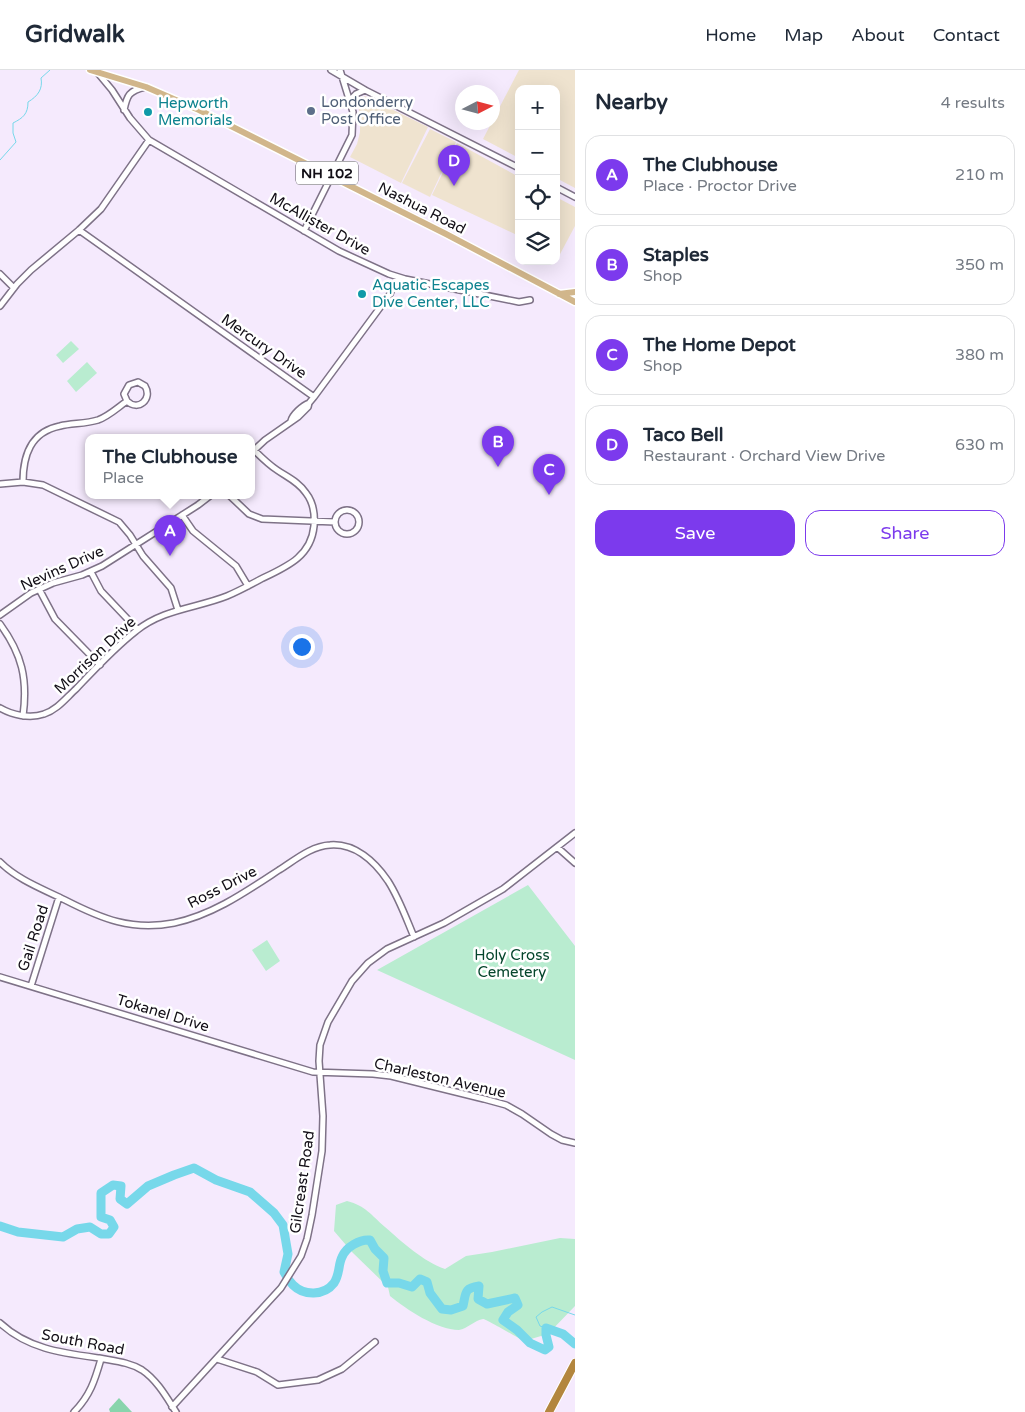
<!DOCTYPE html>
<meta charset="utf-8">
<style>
:root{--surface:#fff;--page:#f2f2f3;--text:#1f2937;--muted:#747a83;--line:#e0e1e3;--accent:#7c3aed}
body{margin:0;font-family:"Varela Round",sans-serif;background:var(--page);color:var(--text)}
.controls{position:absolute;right:15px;top:15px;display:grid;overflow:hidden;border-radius:10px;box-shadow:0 5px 20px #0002}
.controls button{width:45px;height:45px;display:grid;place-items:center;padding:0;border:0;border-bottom:1px solid var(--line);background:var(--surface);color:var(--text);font:25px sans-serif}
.compass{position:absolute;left:455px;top:15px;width:45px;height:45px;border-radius:50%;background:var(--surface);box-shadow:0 5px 20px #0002;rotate:84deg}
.you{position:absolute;left:301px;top:576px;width:18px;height:18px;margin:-12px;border:4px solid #fff;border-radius:50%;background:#1a73e8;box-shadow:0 0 0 8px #1a73e833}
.badge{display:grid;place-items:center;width:32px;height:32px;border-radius:50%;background:var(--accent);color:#fff;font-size:16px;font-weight:700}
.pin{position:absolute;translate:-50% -41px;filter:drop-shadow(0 1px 2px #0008)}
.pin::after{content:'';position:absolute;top:26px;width:18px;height:15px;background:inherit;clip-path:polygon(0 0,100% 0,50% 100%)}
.popup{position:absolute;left:85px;top:364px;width:170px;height:65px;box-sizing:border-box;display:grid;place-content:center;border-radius:10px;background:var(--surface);filter:drop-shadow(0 1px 4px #0005);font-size:16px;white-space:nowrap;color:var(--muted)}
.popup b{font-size:19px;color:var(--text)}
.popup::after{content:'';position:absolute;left:50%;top:100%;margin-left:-10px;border:10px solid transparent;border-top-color:var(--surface)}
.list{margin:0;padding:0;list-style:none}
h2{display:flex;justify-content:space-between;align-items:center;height:65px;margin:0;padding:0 20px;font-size:21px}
h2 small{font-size:16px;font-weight:400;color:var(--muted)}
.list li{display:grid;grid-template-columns:32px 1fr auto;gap:15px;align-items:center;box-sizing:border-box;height:80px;margin:0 10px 10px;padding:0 10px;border:1px solid var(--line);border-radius:15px}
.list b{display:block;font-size:19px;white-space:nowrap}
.list p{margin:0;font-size:16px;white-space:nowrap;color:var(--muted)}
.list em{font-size:16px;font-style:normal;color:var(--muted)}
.actions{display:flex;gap:10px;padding:15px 20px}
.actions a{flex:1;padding:11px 0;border:1px solid var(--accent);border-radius:15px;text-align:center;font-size:18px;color:var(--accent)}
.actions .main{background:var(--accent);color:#fff}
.icon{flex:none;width:28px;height:28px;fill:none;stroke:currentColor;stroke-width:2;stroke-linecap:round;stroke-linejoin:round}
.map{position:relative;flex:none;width:575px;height:1342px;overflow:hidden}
header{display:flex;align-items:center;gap:30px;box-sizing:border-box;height:70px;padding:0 25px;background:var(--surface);border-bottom:1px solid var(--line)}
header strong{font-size:24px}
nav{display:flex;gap:28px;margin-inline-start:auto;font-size:18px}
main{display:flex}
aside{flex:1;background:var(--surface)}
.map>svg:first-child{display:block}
</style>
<header>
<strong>Gridwalk</strong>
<nav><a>Home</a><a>Map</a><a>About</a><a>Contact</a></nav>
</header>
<main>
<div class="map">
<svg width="575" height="1342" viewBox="0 0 575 1342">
<rect width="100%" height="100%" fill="#f5eafd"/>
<path fill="#efe3cf" d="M519,0h56v118l-19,-10v-89h-37v69l-36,-19z
M365,26l63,31 -27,56 -51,-26 7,-13 3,-12v-13l-2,-17z
M430,59l26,13 -26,55 -28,-14z
M457,73l62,34v59l-87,-41z
M556,127l19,10v19l-16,30 -3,-1z"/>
<path fill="#b9ecd0" d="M71,271l8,8 -16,14 -7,-8z
M87,292l10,11 -21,19 -9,-11z
M528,815l47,61v114l-198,-90z
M267,870l13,21 -14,10 -14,-21z
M347,1131c19,5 24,14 38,26 17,15 39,35 60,42l21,-13 26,-4 68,-14 15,1v67l-27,28 -24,7c-6,-3 -38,-22 -41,-22 -8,1 -16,10 -24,11 -22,0 -53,-21 -69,-34l-2,-9 -36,-35 -18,-21 2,-26z"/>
<path fill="#88d4ac" d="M119,1328l13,14h-22l-1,-3z"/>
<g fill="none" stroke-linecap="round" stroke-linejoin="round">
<path stroke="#77d8ea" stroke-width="1" d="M0,90l16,-18 -3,-9v-10c10,-5 15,-9 15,-21 10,-6 15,-13 13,-24l9,-8
M546,1258l-6,-2 -4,-9 6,-5 10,-5 23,8"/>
<path stroke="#77d8ea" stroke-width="9" d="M0,1156l18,6 45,5 14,-8 13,-2 11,7h8l5,-7 -4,-7 -9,-3v-24l12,-8 8,1 -1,13 7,5 21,-18 26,-11 20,-7 22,12 34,12 24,21 9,12 5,29 -4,18c2,4 5,9 9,13 11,11 31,11 41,-2 6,-9 4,-18 8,-26 4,-10 18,-18 28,-17l5,9 9,9 -1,13 4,12h12l13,4 8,-8 7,3 3,11 12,16 9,1 12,-4c3,-13 1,-18 16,-20l-1,13 9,5 28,-6 3,7 -10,7 -5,8 14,10 13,13 15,7 4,-3 -3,-12v-7l17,6 12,10"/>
<defs>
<path id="minor" d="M331,0l34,20 154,78
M97,2l15,18 18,28 19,22 190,111 50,23 16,5 114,23 11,-2
M350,30l6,-6 9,-4
M124,40c3,-15 5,-19 21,-23
M556,117l19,10
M79,160l235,167 76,-103 7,-17
M304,161l48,-96 1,-23 -13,-42
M0,204l14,14
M0,236l17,-22 14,-14 48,-40 22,-21 48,-69
M291,351c1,-6 12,-16 18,-18
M251,383l14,-13 33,-23 10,-10 1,-4 5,-6
M23,412c0,-26 7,-50 37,-56 12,-3 25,-2 38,-6 11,-4 19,-12 29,-19 11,11 26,-2 18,-15l-7,-4 -9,3 -5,9 3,7
M0,414l23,-2 20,3 76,37 11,13 13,21 28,32 7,22
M229,425l20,19 13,5 73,3
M335 452a12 12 0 1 1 24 0a12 12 0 1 1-24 0Z
M182,445l11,16 43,35 12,20
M91,502l10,19 36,38
M39,519l16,30 45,46
M0,545l31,-22 22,-10 29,-8 20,-9 96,-61 13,-10
M0,554c22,30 28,55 23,92
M0,638c12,7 30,11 44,6 13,-4 22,-16 32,-25 19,-20 38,-41 60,-58 27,-22 61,-23 91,-35 12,-5 23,-11 34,-17 25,-12 50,-22 53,-53 1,-11 -1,-24 -8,-33 -7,-11 -19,-16 -29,-23 -9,-6 -16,-13 -23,-20
M557,777l18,16
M0,792c18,18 43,27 65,38 37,19 67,31 109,23 39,-8 73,-32 105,-53 16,-10 32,-24 51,-25 25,-2 45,17 58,36 11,17 18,37 26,56
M0,907l313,95 60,2 18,2 93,23 22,6 16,9 29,20 11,6 13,3
M31,916l28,-89
M0,1253c28,26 62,30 99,35 15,3 30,4 43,12 15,10 25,28 34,42
M217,1289l40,13 21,13 40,-5 24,-11 33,-27
M172,1337l109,-119 20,-32 6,-17 5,-24 10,-64 1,-35 -4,-55 1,-16 8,-23 24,-41 16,-18 19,-14 57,-26 59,-34 72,-56
M74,1342c16,-16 21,-32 27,-53"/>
<path id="major" d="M90,0l56,17 53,23 247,124 129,68
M559,224l16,-2"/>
<path id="highway" d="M549,1342l26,-49"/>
</defs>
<use href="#minor" stroke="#7e7287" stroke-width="8"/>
<use href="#major" stroke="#fff" stroke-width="9"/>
<use href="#highway" stroke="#fff" stroke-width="10"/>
<use href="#minor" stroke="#fff" stroke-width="5"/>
<use href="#major" stroke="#d1b68b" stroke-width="6"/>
<use href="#highway" stroke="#b3863e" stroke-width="8"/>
</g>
<circle fill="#5c6f8a" stroke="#fff" stroke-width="2" cx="311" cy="41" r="5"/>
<g fill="#0f9aa8" stroke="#fff" stroke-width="2">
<circle cx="148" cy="42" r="5"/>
<circle cx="362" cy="224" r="5"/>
</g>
<g text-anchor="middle" stroke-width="5" stroke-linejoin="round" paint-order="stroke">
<rect fill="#fff" stroke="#59565c" stroke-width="1" x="296" y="91.5" width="62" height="23" rx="4"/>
<g font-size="14" font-weight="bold" fill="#120e16">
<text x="327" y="108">NH 102</text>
</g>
<g font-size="15" fill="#4e5e75" stroke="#fff" text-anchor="start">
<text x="321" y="37">Londonderry<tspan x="321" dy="17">Post Office</tspan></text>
</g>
<g font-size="15" fill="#0d838f" stroke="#fff" text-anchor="start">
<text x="158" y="38">Hepworth<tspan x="158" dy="17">Memorials</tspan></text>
<text x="372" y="220">Aquatic Escapes<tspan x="372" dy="17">Dive Center, LLC</tspan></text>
</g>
<g font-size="15" fill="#120e16" stroke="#fff">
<text transform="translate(422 138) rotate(27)" y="5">Nashua Road</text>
<text transform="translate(320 154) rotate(29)" y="5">McAllister Drive</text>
<text transform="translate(264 276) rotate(35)" y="5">Mercury Drive</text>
<text transform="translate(62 498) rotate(-24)" y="5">Nevins Drive</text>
<text transform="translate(95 585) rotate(-43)" y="5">Morrison Drive</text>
<text transform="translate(222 817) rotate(-27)" y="5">Ross Drive</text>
<text transform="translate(33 868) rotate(-72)" y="5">Gail Road</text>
<text transform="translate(163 943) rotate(17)" y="5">Tokanel Drive</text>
<text transform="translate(440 1008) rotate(13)" y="5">Charleston Avenue</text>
<text transform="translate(302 1112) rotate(-82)" y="5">Gilcreast Road</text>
<text transform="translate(83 1272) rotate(11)" y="5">South Road</text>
</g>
<g font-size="15" fill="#05452c" stroke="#fff">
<text x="512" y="890">Holy Cross<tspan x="512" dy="17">Cemetery</tspan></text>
</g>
</g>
</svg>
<div class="controls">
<button>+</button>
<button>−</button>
<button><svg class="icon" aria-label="locate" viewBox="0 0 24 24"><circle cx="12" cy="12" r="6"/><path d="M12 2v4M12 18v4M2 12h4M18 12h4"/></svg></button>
<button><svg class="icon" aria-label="layers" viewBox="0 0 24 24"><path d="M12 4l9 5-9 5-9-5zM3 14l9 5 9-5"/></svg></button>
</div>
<svg class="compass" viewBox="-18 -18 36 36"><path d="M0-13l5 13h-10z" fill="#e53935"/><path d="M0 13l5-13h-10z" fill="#747a83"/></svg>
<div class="you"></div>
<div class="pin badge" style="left:170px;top:486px">A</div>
<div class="popup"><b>The Clubhouse</b>Place</div>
<div class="pin badge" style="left:498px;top:397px">B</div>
<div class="pin badge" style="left:549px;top:425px">C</div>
<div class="pin badge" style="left:454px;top:116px">D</div>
</div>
<aside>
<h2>Nearby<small>4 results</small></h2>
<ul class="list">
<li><span class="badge">A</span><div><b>The Clubhouse</b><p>Place · Proctor Drive</p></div><em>210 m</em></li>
<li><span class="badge">B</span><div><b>Staples</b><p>Shop</p></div><em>350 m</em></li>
<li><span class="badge">C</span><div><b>The Home Depot</b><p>Shop</p></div><em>380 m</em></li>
<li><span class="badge">D</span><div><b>Taco Bell</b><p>Restaurant · Orchard View Drive</p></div><em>630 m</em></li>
</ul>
<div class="actions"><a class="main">Save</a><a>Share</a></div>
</aside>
</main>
